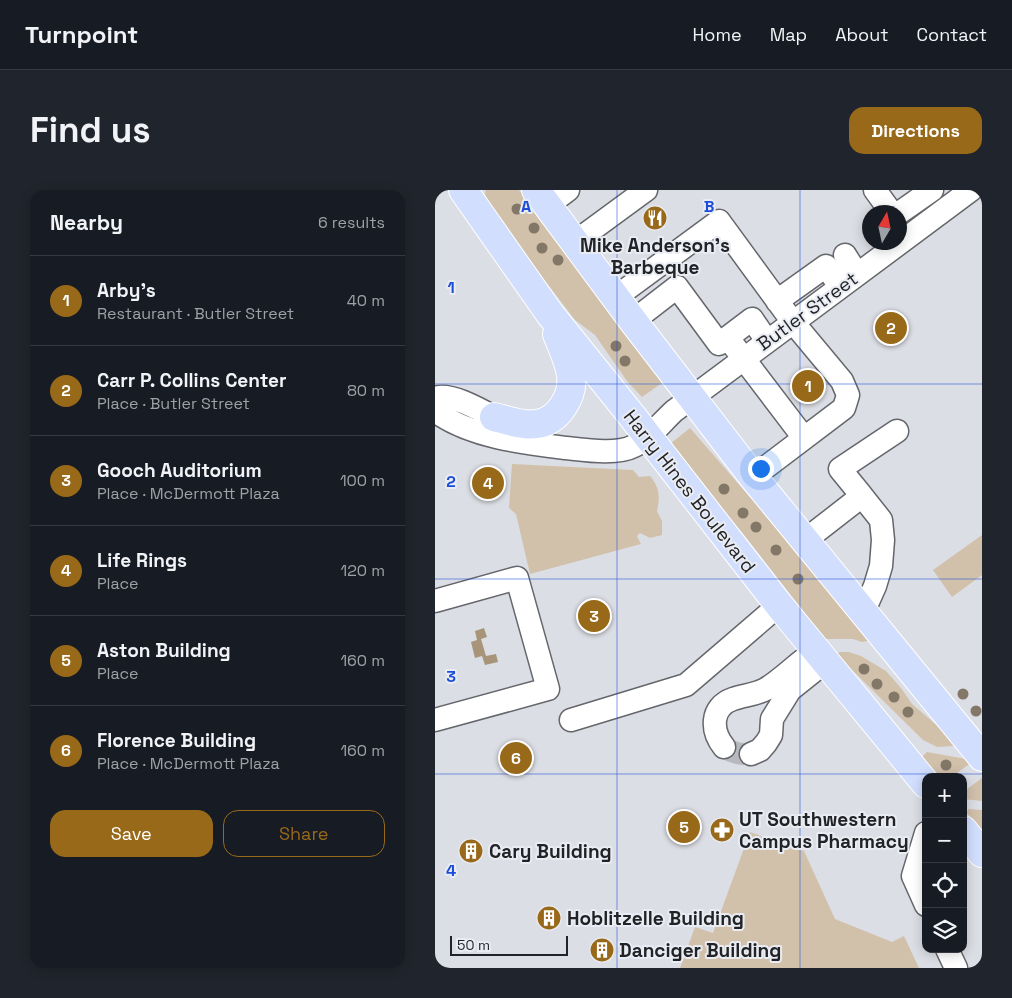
<!DOCTYPE html>
<meta charset="utf-8">
<style>
:root{--surface:#171b24;--page:#20242c;--text:#f1f3f6;--muted:#9ea1a6;--line:#363941;--accent:#986919}
body{margin:0;font-family:"Space Grotesk",sans-serif;background:var(--page);color:var(--text)}
.controls{position:absolute;right:15px;bottom:15px;display:grid;overflow:hidden;border-radius:10px;box-shadow:0 2px 12px #0003}
.controls button{width:45px;height:45px;display:grid;place-items:center;padding:0;border:0;border-bottom:1px solid var(--line);background:var(--surface);color:var(--text);font:25px sans-serif}
.compass{position:absolute;left:427px;top:15px;width:45px;height:45px;border-radius:50%;background:var(--surface);box-shadow:0 2px 12px #0003;rotate:9deg}
.scale{position:absolute;left:15px;bottom:12px;width:118px;box-sizing:border-box;padding-left:5px;border:2px solid #222326;border-top:0;font-size:14px;line-height:18px;white-space:nowrap;color:#222326;-webkit-text-stroke:4px #e9ecf2;paint-order:stroke}
.you{position:absolute;left:325px;top:278px;width:18px;height:18px;margin:-12px;border:4px solid #fff;border-radius:50%;background:#1a73e8;box-shadow:0 0 0 8px #1a73e833}
.badge{display:grid;place-items:center;width:32px;height:32px;border-radius:50%;background:var(--accent);color:#fff;font-size:16px;font-weight:700}
.pin{position:absolute;translate:-50% -50%;border:2px solid #fff;box-shadow:0 1px 5px #0006}
.list{margin:0;padding:0;list-style:none}
h2{display:flex;justify-content:space-between;align-items:center;height:65px;margin:0;padding:0 20px;font-size:21px}
h2 small{font-size:16px;font-weight:400;color:var(--muted)}
.list li{display:grid;grid-template-columns:32px 1fr auto;gap:15px;align-items:center;box-sizing:border-box;height:90px;padding:0 20px;border-top:1px solid var(--line)}
.list b{display:block;font-size:19px;white-space:nowrap}
.list p{margin:0;font-size:16px;white-space:nowrap;color:var(--muted)}
.list em{font-size:16px;font-style:normal;color:var(--muted)}
.actions{display:flex;gap:10px;padding:15px 20px}
.actions a{flex:1;padding:11px 0;border:1px solid var(--accent);border-radius:15px;text-align:center;font-size:18px;color:var(--accent)}
.actions .main{background:var(--accent);color:#fff}
.icon{flex:none;width:28px;height:28px;fill:none;stroke:currentColor;stroke-width:2;stroke-linecap:round;stroke-linejoin:round}
.map{position:relative;flex:none;width:547px;height:778px;overflow:hidden;border-radius:15px}
header{display:flex;align-items:center;gap:30px;box-sizing:border-box;height:70px;padding:0 25px;background:var(--surface);border-bottom:1px solid var(--line)}
header strong{font-size:24px}
nav{display:flex;gap:28px;margin-inline-start:auto;font-size:18px}
.intro{display:flex;align-items:center;justify-content:space-between;box-sizing:border-box;height:120px;padding:0 30px}
h1{margin:0;font-size:35px}
.button{padding:12px 22px;border-radius:15px;background:var(--accent);color:#fff;font-size:18px;font-weight:700}
main{display:flex;gap:30px;padding:0 30px}
aside{flex:1;background:var(--surface);border-radius:15px;box-shadow:0 2px 12px #0003}
.map>svg:first-child{display:block}
</style>
<header>
<strong>Turnpoint</strong>
<nav><a>Home</a><a>Map</a><a>About</a><a>Contact</a></nav>
</header>
<div class="intro"><h1>Find us</h1><a class="button">Directions</a></div>
<main>
<aside>
<h2>Nearby<small>6 results</small></h2>
<ul class="list">
<li><span class="badge">1</span><div><b>Arby's</b><p>Restaurant · Butler Street</p></div><em>40 m</em></li>
<li><span class="badge">2</span><div><b>Carr P. Collins Center</b><p>Place · Butler Street</p></div><em>80 m</em></li>
<li><span class="badge">3</span><div><b>Gooch Auditorium</b><p>Place · McDermott Plaza</p></div><em>100 m</em></li>
<li><span class="badge">4</span><div><b>Life Rings</b><p>Place</p></div><em>120 m</em></li>
<li><span class="badge">5</span><div><b>Aston Building</b><p>Place</p></div><em>160 m</em></li>
<li><span class="badge">6</span><div><b>Florence Building</b><p>Place · McDermott Plaza</p></div><em>160 m</em></li>
</ul>
<div class="actions"><a class="main">Save</a><a>Share</a></div>
</aside>
<div class="map">
<svg width="547" height="778" viewBox="0 0 547 778">
<rect width="100%" height="100%" fill="#dcdee5"/>
<path fill="#d1c1ab" d="M51,0h33l142,187 1,6 -20,14 -15,-16 -32,-46 -20,-15 -86,-113 -4,-13z
M255,238l156,180 21,26 1,7 -6,1 -9,-3h-27l-4,-4 -81,-104 -49,-58 -22,-29z
M77,274l121,6 6,7 11,-1c10,12 10,21 7,35l5,10v14l-12,3 -10,-5 -3,3 4,8 -111,30 -14,-60 -7,-6z
M547,345v40l-30,22 -19,-27z
M404,462h10l12,4 25,15 15,17 11,16 44,38 -2,4 -17,1 -14,-7 -74,-73 -11,-13z
M492,562l39,7 5,4 -20,14h-13l-16,-20z
M547,588v23l-19,-2v-7z
M533,619l14,1v22l-15,-19z
M315,642l54,19 31,68 57,23 12,-6 15,32h-239l15,-41 18,6z"/>
<path fill="#a79479" d="M49,438l3,9 -6,2 5,17 10,-2 2,8 -13,3 -3,-9 -7,2 -4,-16 6,-2 -2,-9z"/>
<g fill="none" stroke-linecap="round" stroke-linejoin="round">
<path stroke="#b7b9bf" stroke-width="22" stroke-dasharray="22 11" stroke-linecap="butt" d="M289,557c9,6 16,8 27,7"/>
<defs>
<path id="minor" d="M440,0l16,22
M113,15l20,-15
M464,23l33,-23
M140,52l71,-52
M410,65l12,19
M181,107l103,-76 73,100 50,60 6,14 -4,13 -91,69
M342,111l49,-35 14,21
M198,131l44,-34 42,57 33,-25 15,22
M299,156l70,92
M0,208c18,-7 57,19 74,27
M0,221c35,26 89,32 131,37 19,2 51,7 68,-2 15,-7 28,-24 40,-35l297,-221
M427,306l19,24 2,20 -2,26 -6,20 -12,27
M369,351l58,-45 -22,-27 57,-38
M0,411l82,-23 31,111 -113,31
M136,530l115,-35 93,-80
M289,557c-13,-16 -14,-40 9,-48 11,-4 22,-4 33,-10 18,-11 32,-27 50,-38
M316,564l9,-4 6,-7 5,-8 1,-16 18,-29 35,-28
M491,643l-13,43 13,29
M512,759l9,19"/>
<path id="major" d="M28,0l87,124 82,102 147,189 147,179
M101,0l97,131 120,156 229,280
M59,227c13,3 28,9 42,7 22,-2 38,-28 35,-49 -2,-14 -9,-28 -14,-41
M528,640l19,23"/>
</defs>
<use href="#minor" stroke="#64666b" stroke-width="25"/>
<use href="#major" stroke="#fff" stroke-width="30"/>
<use href="#minor" stroke="#fff" stroke-width="22"/>
<use href="#major" stroke="#d1defd" stroke-width="28"/>
</g>
<g fill="#837867">
<circle cx="82" cy="19" r="5.5"/>
<circle cx="99" cy="38" r="5.5"/>
<circle cx="107" cy="58" r="5.5"/>
<circle cx="123" cy="70" r="5.5"/>
<circle cx="181" cy="156" r="5.5"/>
<circle cx="190" cy="171" r="5.5"/>
<circle cx="289" cy="299" r="5.5"/>
<circle cx="308" cy="323" r="5.5"/>
<circle cx="321" cy="337" r="5.5"/>
<circle cx="341" cy="360" r="5.5"/>
<circle cx="363" cy="389" r="5.5"/>
<circle cx="429" cy="479" r="5.5"/>
<circle cx="442" cy="494" r="5.5"/>
<circle cx="528" cy="504" r="5.5"/>
<circle cx="459" cy="507" r="5.5"/>
<circle cx="541" cy="521" r="5.5"/>
<circle cx="473" cy="522" r="5.5"/>
<circle cx="511" cy="575" r="5.5"/>
</g>
<path fill="none" stroke="#1d4ed8" stroke-width="1" stroke-opacity="0.55" d="M182,0v778M365,0v778M0,194h547M0,389h547M0,584h547"/>
<defs>
<symbol id="restaurant-disc" viewBox="-11 -11 22 22"><circle r="9.5" fill="#986919" stroke="#e9ecf2"/><path d="M-5-6h1v4h1v-4h1v4h1v-4h1v5L-1.5 .5V6h-2V.5L-5-1ZM5-6V6H3V1.5H1.5Q1.5-4 5-6Z" fill="#fff"/></symbol>
<symbol id="pharmacy-disc" viewBox="-11 -11 22 22"><circle r="9.5" fill="#986919" stroke="#e9ecf2"/><path d="M-2-6h4v4h4v4h-4v4h-4v-4h-4v-4h4Z" fill="#fff"/></symbol>
<symbol id="building-disc" viewBox="-11 -11 22 22"><circle r="9.5" fill="#986919" stroke="#e9ecf2"/><path d="M-4-6H4V6H1V3H-1V6H-4ZM-2.5-4.3h1.7v1.8h-1.7ZM.8-4.3h1.7v1.8H.8ZM-2.5-1h1.7V.8h-1.7ZM.8-1h1.7V.8H.8Z" fill="#fff"/></symbol>
</defs>
<g fill-rule="evenodd">
<use href="#restaurant-disc" x="206" y="14" width="28" height="28"/>
<use href="#pharmacy-disc" x="273" y="626" width="28" height="28"/>
<use href="#building-disc" x="22" y="647" width="28" height="28"/>
<use href="#building-disc" x="100" y="714" width="28" height="28"/>
<use href="#building-disc" x="153" y="746" width="28" height="28"/>
</g>
<g text-anchor="middle" stroke-width="4" stroke-linejoin="round" paint-order="stroke">
<g font-size="19" font-weight="bold" fill="#222326" stroke="#e9ecf2" text-anchor="start">
<text x="220" y="62" text-anchor="middle">Mike Anderson's<tspan x="220" dy="22">Barbeque</tspan></text>
<text x="304" y="636">UT Southwestern<tspan x="304" dy="22">Campus Pharmacy</tspan></text>
<text x="54" y="668">Cary Building</text>
<text x="132" y="735">Hoblitzelle Building</text>
<text x="184" y="767">Danciger Building</text>
</g>
<g font-size="19" fill="#222326" stroke="#e9ecf2">
<text transform="translate(372 121) rotate(-36)" y="7">Butler Street</text>
<text transform="translate(255 301) rotate(52)" y="7">Harry Hines Boulevard</text>
</g>
</g>
<g font-size="16" text-anchor="middle" font-weight="bold" fill="#1d4ed8" stroke="#e9ecf2" stroke-width="4" stroke-linejoin="round" paint-order="stroke">
<text x="91" y="22">A</text>
<text x="274" y="22">B</text>
<text x="16" y="103">1</text>
<text x="16" y="297">2</text>
<text x="16" y="492">3</text>
<text x="16" y="686">4</text>
</g>
</svg>
<div class="controls">
<button>+</button>
<button>−</button>
<button><svg class="icon" aria-label="locate" viewBox="0 0 24 24"><circle cx="12" cy="12" r="6"/><path d="M12 2v4M12 18v4M2 12h4M18 12h4"/></svg></button>
<button><svg class="icon" aria-label="layers" viewBox="0 0 24 24"><path d="M12 4l9 5-9 5-9-5zM3 14l9 5 9-5"/></svg></button>
</div>
<svg class="compass" viewBox="-18 -18 36 36"><path d="M0-13l5 13h-10z" fill="#e53935"/><path d="M0 13l5-13h-10z" fill="#9ea1a6"/></svg>
<div class="scale">50 m</div>
<div class="you"></div>
<div class="pin badge" style="left:373px;top:196px">1</div>
<div class="pin badge" style="left:456px;top:138px">2</div>
<div class="pin badge" style="left:159px;top:426px">3</div>
<div class="pin badge" style="left:53px;top:293px">4</div>
<div class="pin badge" style="left:249px;top:637px">5</div>
<div class="pin badge" style="left:81px;top:568px">6</div>
</div>
</main>
